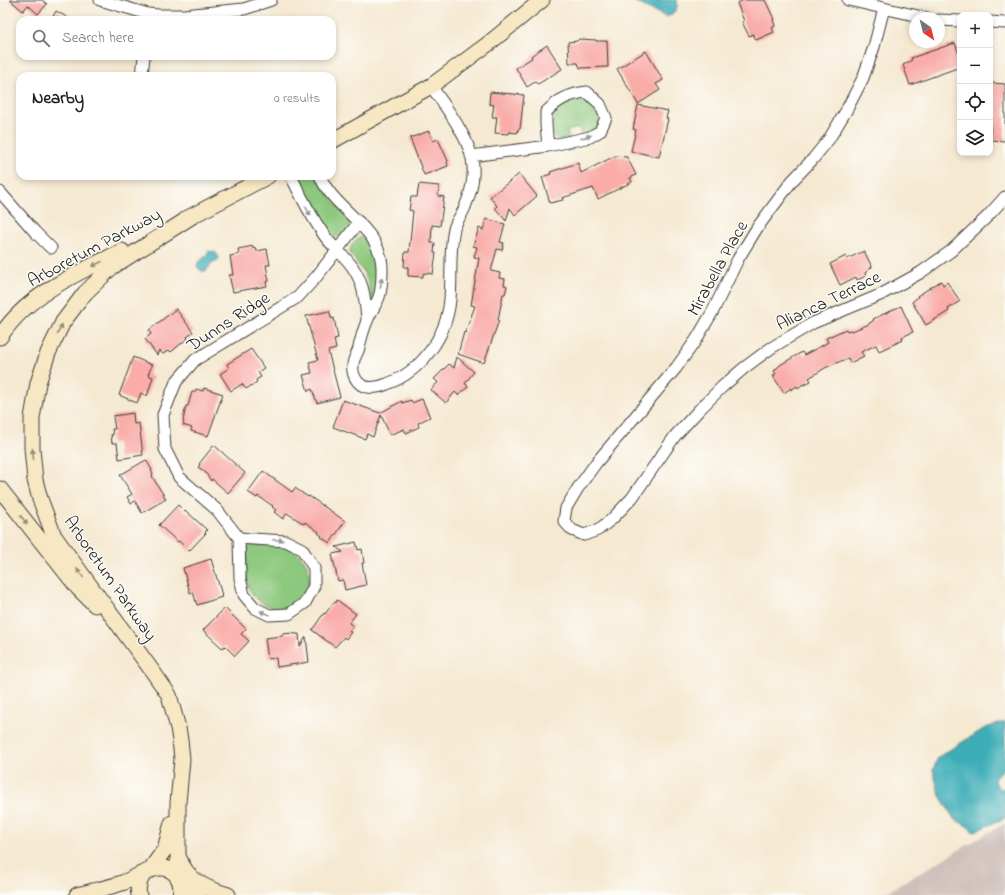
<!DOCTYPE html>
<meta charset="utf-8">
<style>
:root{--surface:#fff;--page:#f2f2f2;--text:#202124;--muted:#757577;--line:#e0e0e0}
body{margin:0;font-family:"Indie Flower",sans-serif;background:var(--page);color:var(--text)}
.controls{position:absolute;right:12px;top:12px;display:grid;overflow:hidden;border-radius:8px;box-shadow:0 2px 6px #0003}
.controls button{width:36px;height:36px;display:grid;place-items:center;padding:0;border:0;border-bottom:1px solid var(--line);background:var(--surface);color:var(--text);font:20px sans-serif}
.compass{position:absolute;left:909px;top:12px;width:36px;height:36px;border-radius:50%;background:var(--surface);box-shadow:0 2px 6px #0003;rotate:145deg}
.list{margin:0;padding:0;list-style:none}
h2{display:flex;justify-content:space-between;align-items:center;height:52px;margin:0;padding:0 16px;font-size:17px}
h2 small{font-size:13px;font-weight:400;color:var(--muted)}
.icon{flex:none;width:22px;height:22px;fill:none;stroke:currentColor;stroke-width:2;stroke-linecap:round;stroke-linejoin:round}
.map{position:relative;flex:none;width:1005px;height:895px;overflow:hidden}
.search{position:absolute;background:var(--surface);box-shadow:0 2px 6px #0003;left:16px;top:16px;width:320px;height:44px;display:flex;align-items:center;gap:10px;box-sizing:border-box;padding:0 14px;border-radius:12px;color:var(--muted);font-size:15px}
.panel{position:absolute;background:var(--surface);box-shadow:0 2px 6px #0003;left:16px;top:72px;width:320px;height:108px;border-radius:12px}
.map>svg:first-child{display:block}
</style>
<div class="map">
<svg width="1005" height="895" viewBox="0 0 1005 895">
<rect width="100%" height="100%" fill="#fdfcf7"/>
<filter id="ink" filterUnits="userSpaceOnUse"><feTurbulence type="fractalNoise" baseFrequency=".025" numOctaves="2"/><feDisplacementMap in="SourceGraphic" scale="8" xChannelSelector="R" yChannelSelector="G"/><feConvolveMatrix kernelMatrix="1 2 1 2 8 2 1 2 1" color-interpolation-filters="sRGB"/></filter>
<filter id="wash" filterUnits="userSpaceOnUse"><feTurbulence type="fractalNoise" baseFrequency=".012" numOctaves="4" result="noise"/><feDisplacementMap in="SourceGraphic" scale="16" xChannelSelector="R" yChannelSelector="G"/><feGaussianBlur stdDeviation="0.9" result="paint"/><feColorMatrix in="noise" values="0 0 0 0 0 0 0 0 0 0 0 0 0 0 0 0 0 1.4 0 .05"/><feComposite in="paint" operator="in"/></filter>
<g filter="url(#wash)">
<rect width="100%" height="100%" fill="#f5e9d2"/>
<path fill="#cfc0bb" d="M1005,823v72h-123z"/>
<path fill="#8cc87d" stroke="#54724c" d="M582,100c13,0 14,9 19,19l-3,8 -17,9 -2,-8 -12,3 2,8 -11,1c-5,-3 -4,-8 -5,-14 -4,-19 15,-22 29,-26z
M300,176h15l35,46c0,4 -2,7 -5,11 -3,3 -7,5 -11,3 -7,-4 -32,-51 -34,-60z
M361,237l5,1 10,17 2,32 -6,14 -3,-16 -5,-12 -14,-20c0,-8 5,-14 11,-16z
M253,545c11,1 23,-2 34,1 7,2 11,8 16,13 13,16 5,41 -15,48 -17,5 -37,-7 -41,-24 -1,-6 -1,-33 1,-36z"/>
<path fill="#3dadb7" stroke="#2c646a" d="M631,0h46c1,10 -2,13 -11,17z
M209,251l6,1 4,5v3l-7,3 -6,8h-5l-4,-4 1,-5 6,-4z
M1005,722v45l-11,12 4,9 7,1v29l-32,14 -4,-5 -15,-8 -15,-25 -6,-24 5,-13 47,-29z"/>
<g id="blocks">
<path fill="#f9aca8" d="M10,0h32l5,4 -9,10 -10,-9 -5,6z
M744,0h21l9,19h-1l2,7 -3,2 2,4 -18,8 -3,-6 -4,2 -7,-14 2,-1 -7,-18z
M56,11l16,9h-21z
M579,39l17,1v1h11l1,26 -28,1 -2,-5h-9l-1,-21 9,-1z
M955,43l5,14v10l-50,18 -7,-20 9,-5 -1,-2z
M547,45l15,24 -24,15 -3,-2 -8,5 -11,-19 16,-10 -1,-2z
M646,51l17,29 -7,4 4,6 -22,14 -21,-35z
M992,83l13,1v57l-14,-1 -1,-26h1z
M490,92l34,3 -4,34h-2l-1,4 -8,-1v2l-14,-1 2,-16h-5l2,-12 -5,-1z
M638,105l30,6 -2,7 2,1 -9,38 -28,-6 5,-21 -3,-1z
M429,131l4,10 5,-2 10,22 -1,1 1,4 -24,9 -14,-37z
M615,156l12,1 9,18 -6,3 2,4 -34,17 -5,-11 -31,10 1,2 -13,3 -8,-26 9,-3 -1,-2 28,-9 3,10z
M519,174l18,22 -22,19 -5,-7 -4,13 -11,-13 2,-2 -7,-9z
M419,184l20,2 -1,10 6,1 -4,29 -8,-1 -1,18h4l-1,10h2l-3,21 -10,-1v4l-15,-1v-9h-4l1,-15h4l4,-41 -4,-1 2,-13h6z
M486,219l19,5 -5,18 4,1 -2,7 -5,-1 -6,22 9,2 -1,5 6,1 -1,6 3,1 -2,8h-2l-5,26h1l-15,43 -26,-9 6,-22 1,1 10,-27 -4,-1 8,-47 -5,-1 3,-10 -4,-1 6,-18 4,2z
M253,246v3l3,-1 1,3 10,-2 3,16h-4l3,16 -3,1 1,4 -34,6 -4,-17h4l-3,-19 9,-2 -1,-5z
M864,251l8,16 -7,6 1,3 -9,4 -1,-3 -16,8 -10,-21 16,-8 1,3z
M941,281l2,4 4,-3 13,19 -12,8 1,2 -23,14 -14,-23 6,-5 -1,-1z
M901,306l12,26 -11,5 1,3 -24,11 -3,-6 -15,7 3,4 -14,7 -2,-5 -23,10 -16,10 2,3 -7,4 -1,-1 -5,4 -1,-2 -6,4v-2l-7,5 -11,-17 3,-2 -2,-3 6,-6 22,-13 2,3 21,-11 3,-2 -2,-4 20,-9 1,2 4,-1 1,1 15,-6 7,-5 -1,-1z
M176,309l17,23 -6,5 1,1 -17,14 -2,-2 -6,4 -4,-4 -2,5 -12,-16 6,-5 -2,-4z
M329,311l3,8 2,-1 4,20 -4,1 2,10 -8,2 12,46 -23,6 -5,-14 -4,2 -5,-16 9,-2 -3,-11 9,-2 -12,-44z
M251,349l13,19 -6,4 3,5 -5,3 1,2 -11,7 -4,-5 -11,7 -11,-17 9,-6 -2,-4z
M133,357l19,8 -4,10 5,2 -6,19 -6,-3 -4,10 -18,-8z
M457,357l17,15 -9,11 3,4 -10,8 -3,-3 -9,11 -15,-13 7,-8 -4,-3 15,-15 5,4z
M204,388l19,6 -15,42 -17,-5 1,-3 -9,-3 1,-3 -1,-1 3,-15h2l4,-14h3l1,-3 7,2z
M422,399l8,18 -12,6 1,4 -13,6 -2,-4 -14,6 -9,-20 -8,22 -6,-3 -2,5 -32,-12 10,-27 37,13 22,-12v2l9,-3 1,3z
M133,413l1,11 5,-1 4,32 -24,4 -2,-16h-5l-1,-8h2l-1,-6h3l-2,-13z
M214,445l31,28 -17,20 -16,-14 -1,2 -6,-9 -7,-5 2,-2 -1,-1z
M146,460l6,10h-1l2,4 -1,1 1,3 13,21 -24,14 -7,-12 -4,3 -4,-7 5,-3 -12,-19z
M263,471l29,21 3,-4 13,9 1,-1 36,25 -15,22 -9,-6 1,-1 -4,-3 1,-1 -14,-10 -1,2 -17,-11 -4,6 -9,-7 2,-2 -4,-3 1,-1 -15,-10 -1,2 -9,-6z
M178,505l7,7 1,-1 21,19 -2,2 1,1 -17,18 -10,-10 -1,1 -19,-17z
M356,542l2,8 4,-1 2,14h-2l4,22 -21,5 -2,-10 -5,1 -6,-27 11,-2 -7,-5z
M211,559l11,36 -1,1 1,1 -25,8 -4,-13 -3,1 -7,-25z
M337,600l19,14 -7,9 4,3 -4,5 2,1 -5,7 -2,-2 -9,10 -23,-17 12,-17 1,1 9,-12 2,1z
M225,608l21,21 -5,5 8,7 -14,15 -10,-10 -3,2 -19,-18z
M294,633v1h5l1,12 6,-9 3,25 -32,5 -1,-9 -8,1 -3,-21 17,-2v-2z"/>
</g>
</g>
<g filter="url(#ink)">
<use href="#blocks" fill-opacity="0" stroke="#3d3b37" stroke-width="1"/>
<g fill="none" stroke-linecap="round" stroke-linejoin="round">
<defs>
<path id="street" d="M100,0l48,14 10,1h26l60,-6 27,-9
M848,0l79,18
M884,8l-10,39 -11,31 -17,33 -17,28 -16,20 -21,22 -35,47 -19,31 -25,52 -17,29 -20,28 -80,95 -18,25 -12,20 -2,13 8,9 12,5 14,-5 14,-11 20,-21 43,-62 24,-26 23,-23 22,-19 27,-20 42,-25 67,-28 40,-22 31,-22 37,-35 17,-19
M939,20l21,1
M990,22l15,1
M142,76l2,-20
M471,156l77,-10 42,-9 10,-6 6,-13 -6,-14 -13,-12c-18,2 -28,7 -41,20v13l2,21
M291,176c10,21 20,40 33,59 6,9 15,16 23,25 16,18 18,36 20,59
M320,176c14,35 63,52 62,94 0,9 0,19 -3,27 -3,8 -8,14 -11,22 -5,10 -7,21 -10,32 -2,4 -5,9 -5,14 -1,6 1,12 5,17 7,8 20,6 29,2 35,-13 60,-48 63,-85 2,-24 -1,-47 4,-70 2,-8 8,-14 11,-22 5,-12 9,-28 8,-41 -1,-25 -28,-60 -42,-80
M0,192l35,40 16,16
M239,538l47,3 16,8 12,19v18l-9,17 -16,11 -20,1 -14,-7 -11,-13 -4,-17 -1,-40 -22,-28 -38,-33 -14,-28 -2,-34 13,-33 19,-22 103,-63 19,-21 42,-54"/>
<path id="secondary" d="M332,141l99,-55 57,-42 54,-44
M186,219l82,-43
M0,337c27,-43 78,-64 122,-86
M0,489l78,99 17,17
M179,858c8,23 28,31 49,37
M150,870l15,-21 7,-26
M178,878v-75l4,-44 -2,-19 -2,-12 -9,-33 -16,-23 -99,-136 -14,-37 -5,-19 -3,-32v-30l6,-35 10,-30 15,-31 22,-29 27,-26 82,-52
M180,882l18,13
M77,895c15,-4 30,-7 45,-12 15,-5 40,-26 54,-8 5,6 6,12 4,20
M139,895c-2,-8 0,-14 5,-21"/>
</defs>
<use href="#street" stroke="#3d3b37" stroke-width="13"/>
<use href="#secondary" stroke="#3d3b37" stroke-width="17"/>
<use href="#street" stroke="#fff" stroke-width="11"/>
<use href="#secondary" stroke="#f7e8c3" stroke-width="15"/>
</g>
<defs><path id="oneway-solid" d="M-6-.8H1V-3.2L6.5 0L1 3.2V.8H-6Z"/></defs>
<g fill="#999">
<use href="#oneway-solid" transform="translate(586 137) rotate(-17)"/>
<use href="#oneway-solid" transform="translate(308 211) rotate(60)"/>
<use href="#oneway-solid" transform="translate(381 283) rotate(-82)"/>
<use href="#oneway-solid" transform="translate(278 540) rotate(3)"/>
<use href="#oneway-solid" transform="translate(265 613) rotate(-160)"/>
</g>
<g fill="#948c78">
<use href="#oneway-solid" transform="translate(97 264) rotate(153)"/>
<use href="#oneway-solid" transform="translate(60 329) rotate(-64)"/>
<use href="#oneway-solid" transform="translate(33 454) rotate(-96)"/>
<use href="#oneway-solid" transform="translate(24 520) rotate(51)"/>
<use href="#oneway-solid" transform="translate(80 573) rotate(-126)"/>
</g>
</g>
<g text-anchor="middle" stroke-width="3" stroke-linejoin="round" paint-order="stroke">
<g font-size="18" fill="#1c1c1c" stroke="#fdfcf7">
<text transform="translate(94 247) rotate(-28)" y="6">Arboretum Parkway</text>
<text transform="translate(717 268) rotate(-61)" y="6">Mirabella Place</text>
<text transform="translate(828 300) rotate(-26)" y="6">Alianca Terrace</text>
<text transform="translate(228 321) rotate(-33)" y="6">Dunns Ridge</text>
<text transform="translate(111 578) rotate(55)" y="6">Arboretum Parkway</text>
</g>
</g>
</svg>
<div class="controls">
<button>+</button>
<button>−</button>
<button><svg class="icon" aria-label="locate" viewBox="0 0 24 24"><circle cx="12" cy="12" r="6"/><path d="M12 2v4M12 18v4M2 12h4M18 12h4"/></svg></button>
<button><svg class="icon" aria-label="layers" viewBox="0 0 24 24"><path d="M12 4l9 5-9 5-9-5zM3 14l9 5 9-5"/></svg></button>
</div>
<svg class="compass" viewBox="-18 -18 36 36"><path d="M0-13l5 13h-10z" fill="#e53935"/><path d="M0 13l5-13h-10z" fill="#757577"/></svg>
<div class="search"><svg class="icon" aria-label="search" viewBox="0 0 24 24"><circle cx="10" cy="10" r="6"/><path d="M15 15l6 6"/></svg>Search here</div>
<section class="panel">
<h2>Nearby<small>0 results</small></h2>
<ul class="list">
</ul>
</section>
</div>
